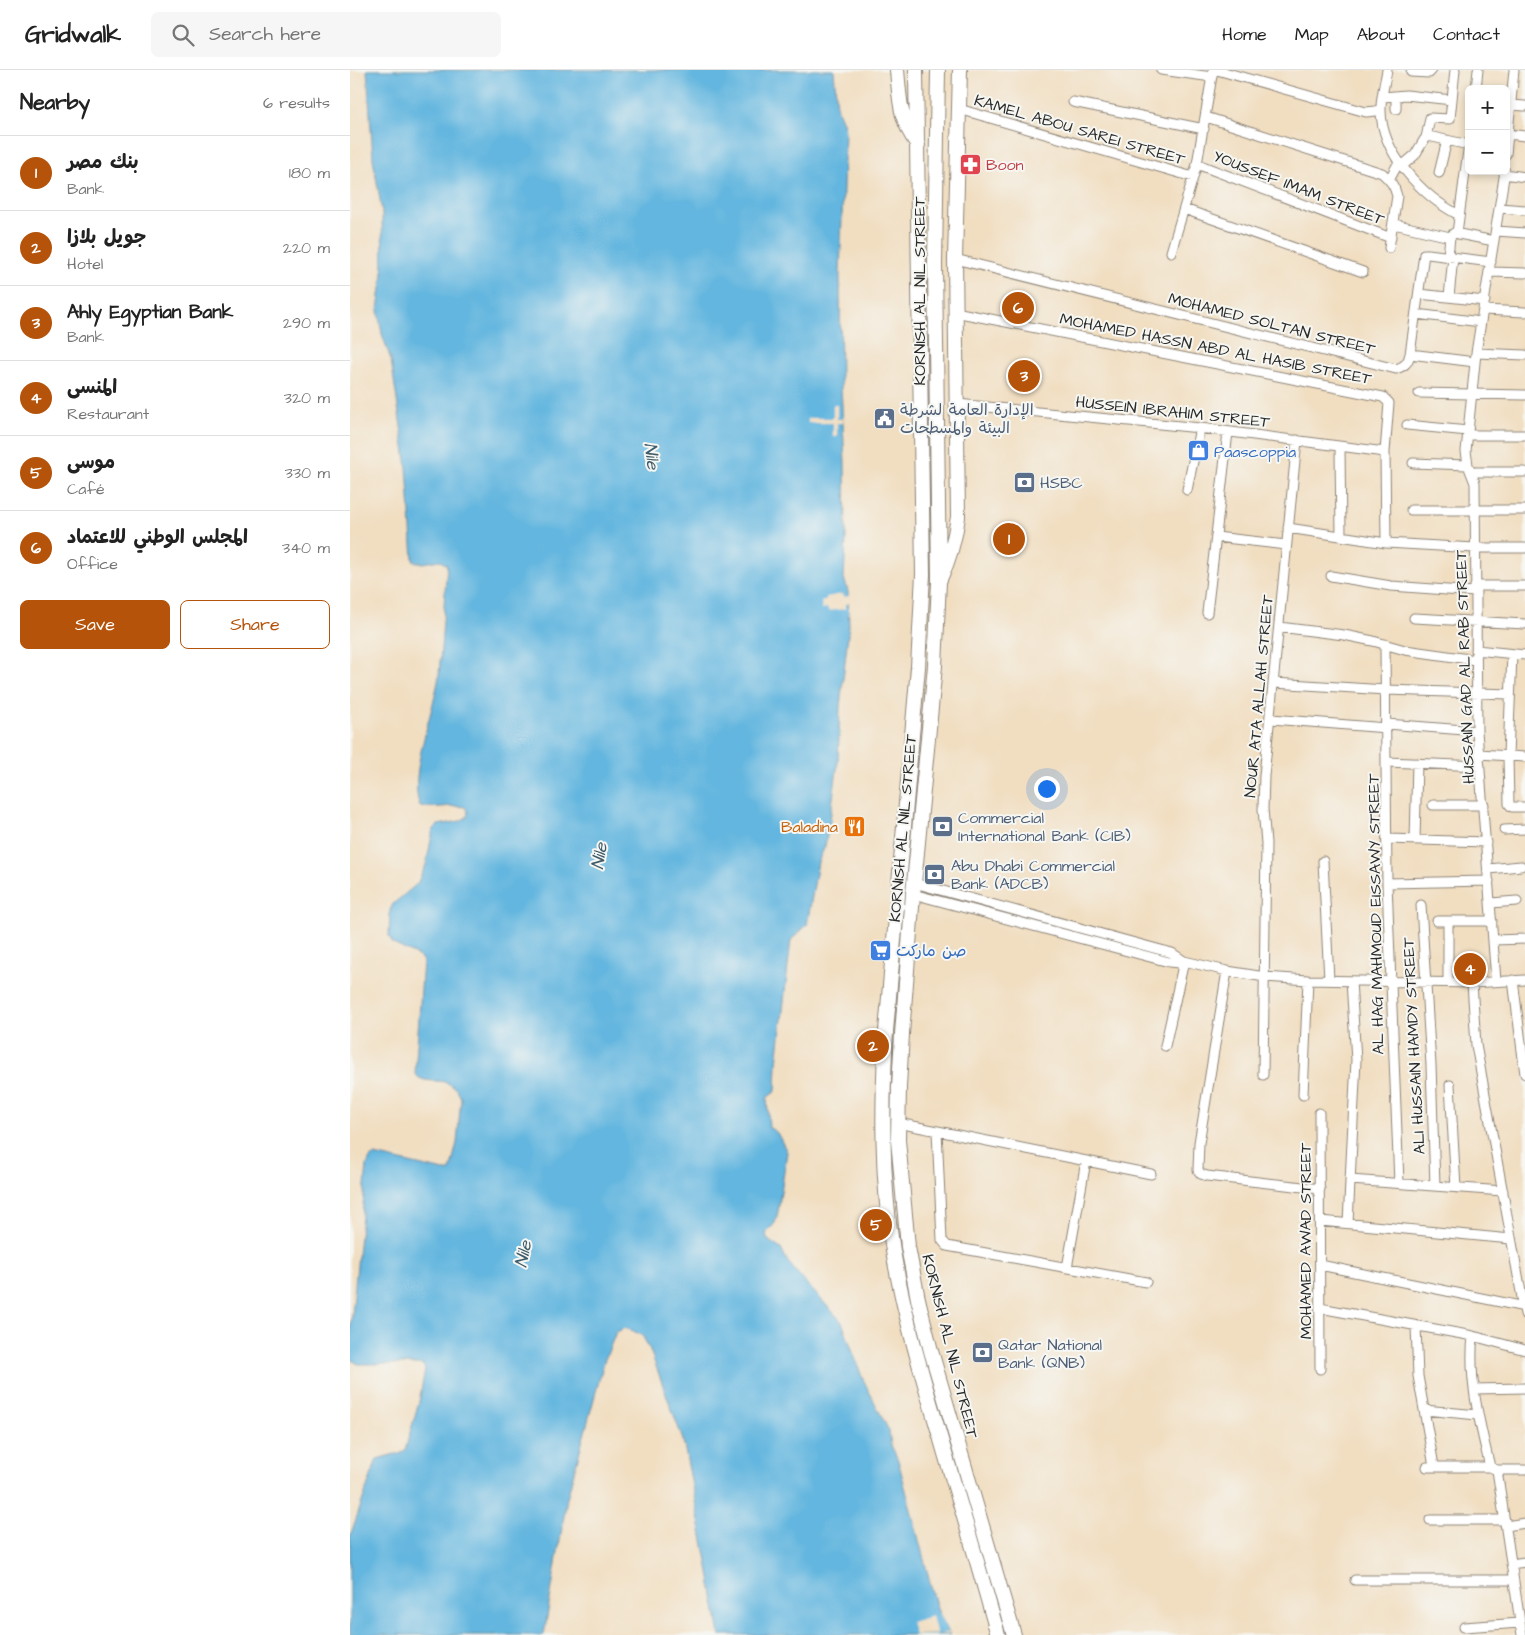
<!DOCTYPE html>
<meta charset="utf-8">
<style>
:root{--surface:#fff;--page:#f6f6f6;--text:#222;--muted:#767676;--line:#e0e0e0;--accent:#b45309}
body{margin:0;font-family:"Architects Daughter","Playpen Sans Arabic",sans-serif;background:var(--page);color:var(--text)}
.controls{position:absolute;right:15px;top:15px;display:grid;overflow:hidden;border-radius:8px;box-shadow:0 2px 8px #0003}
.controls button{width:45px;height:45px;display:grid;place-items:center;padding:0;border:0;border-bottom:1px solid var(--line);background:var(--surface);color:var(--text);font:25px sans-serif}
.you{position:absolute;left:696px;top:718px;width:18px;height:18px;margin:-12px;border:4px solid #fff;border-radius:50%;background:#1a73e8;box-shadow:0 0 0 8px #1a73e833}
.badge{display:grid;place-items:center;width:32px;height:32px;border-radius:50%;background:var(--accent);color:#fff;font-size:16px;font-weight:700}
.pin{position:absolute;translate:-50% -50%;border:2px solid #fff;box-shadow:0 1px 5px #0006}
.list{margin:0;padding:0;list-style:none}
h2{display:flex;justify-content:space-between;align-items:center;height:65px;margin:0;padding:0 20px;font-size:21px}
h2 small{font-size:16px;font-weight:400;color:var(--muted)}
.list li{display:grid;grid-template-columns:32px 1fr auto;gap:15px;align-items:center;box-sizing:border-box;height:75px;padding:0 20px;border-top:1px solid var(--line)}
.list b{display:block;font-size:19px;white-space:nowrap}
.list p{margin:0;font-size:16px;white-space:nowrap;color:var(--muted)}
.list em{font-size:16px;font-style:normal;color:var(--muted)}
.actions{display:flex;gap:10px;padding:15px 20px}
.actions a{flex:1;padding:11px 0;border:1px solid var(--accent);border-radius:8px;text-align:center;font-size:18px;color:var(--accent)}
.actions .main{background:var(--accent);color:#fff}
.icon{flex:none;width:28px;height:28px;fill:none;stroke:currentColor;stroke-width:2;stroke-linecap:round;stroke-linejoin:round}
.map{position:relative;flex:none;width:1175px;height:1565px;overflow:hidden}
header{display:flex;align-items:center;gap:30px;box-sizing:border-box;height:70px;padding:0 25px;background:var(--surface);border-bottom:1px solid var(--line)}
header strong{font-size:24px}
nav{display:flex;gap:28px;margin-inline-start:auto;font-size:18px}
.search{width:350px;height:45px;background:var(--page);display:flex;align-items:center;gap:12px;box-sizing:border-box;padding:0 18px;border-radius:8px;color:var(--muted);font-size:19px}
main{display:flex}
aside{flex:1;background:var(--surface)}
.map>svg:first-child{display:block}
</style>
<header>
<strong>Gridwalk</strong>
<div class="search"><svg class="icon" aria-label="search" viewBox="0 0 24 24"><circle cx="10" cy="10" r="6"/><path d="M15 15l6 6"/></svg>Search here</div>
<nav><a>Home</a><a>Map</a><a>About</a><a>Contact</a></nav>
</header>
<main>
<aside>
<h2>Nearby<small>6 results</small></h2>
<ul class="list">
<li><span class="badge">1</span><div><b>بنك مصر</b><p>Bank</p></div><em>180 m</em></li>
<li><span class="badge">2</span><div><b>جويل بلازا</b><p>Hotel</p></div><em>220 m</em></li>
<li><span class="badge">3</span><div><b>Ahly Egyptian Bank</b><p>Bank</p></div><em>290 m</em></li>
<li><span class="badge">4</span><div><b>المنسى</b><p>Restaurant</p></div><em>320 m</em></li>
<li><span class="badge">5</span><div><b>موسى</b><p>Café</p></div><em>330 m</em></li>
<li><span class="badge">6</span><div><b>المجلس الوطني للاعتماد</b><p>Office</p></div><em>340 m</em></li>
</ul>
<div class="actions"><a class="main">Save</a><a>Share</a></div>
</aside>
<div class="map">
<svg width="1175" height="1565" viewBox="0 0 1175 1565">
<rect width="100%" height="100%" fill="#f6f6f2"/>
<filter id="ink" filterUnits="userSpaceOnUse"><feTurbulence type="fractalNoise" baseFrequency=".02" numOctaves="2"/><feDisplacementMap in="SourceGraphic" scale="10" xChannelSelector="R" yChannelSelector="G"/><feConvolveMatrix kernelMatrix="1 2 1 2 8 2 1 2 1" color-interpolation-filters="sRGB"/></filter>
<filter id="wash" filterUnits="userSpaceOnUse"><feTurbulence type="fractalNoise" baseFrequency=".0096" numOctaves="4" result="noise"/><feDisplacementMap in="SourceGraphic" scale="20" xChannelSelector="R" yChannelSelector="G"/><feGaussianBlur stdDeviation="1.12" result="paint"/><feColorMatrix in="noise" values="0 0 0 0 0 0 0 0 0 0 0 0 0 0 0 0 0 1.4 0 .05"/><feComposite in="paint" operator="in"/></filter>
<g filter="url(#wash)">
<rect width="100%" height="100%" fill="#f1dec1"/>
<path fill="#64b6df" stroke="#487085" d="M17,0h467l3,38 6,14 2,9 -5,143 1,113 4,75 1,78 -2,38 4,13 1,35 -9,81 -2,55 -8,58 -5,26 -7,16 -11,63 -16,15 -14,123 -1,28 -9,7 2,30c3,1 6,2 8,5 1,1 9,17 10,19l-9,60 -3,11 -8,9 -1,4 2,4 13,9 7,13 15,18 39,42 20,55 27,54 2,14 7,15 39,149 13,26h-230l-14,-79 -23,-116 -33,-90 -8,-15 -16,-7 -10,4 -12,30 -37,136 -23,137h-194v-99l27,-77 18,-5h5l5,-4 14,-48 6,-33 -3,-5h-64l-8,-5v-24l17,-170 3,-7 5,-3 69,16h6l7,-28 4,-45c-12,-28 -34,-9 -46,-24l8,-113 -5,-5 -25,-12 -4,-8 1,-26 3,-6 24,-20 9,-19 7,-35 5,-5 22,-4 7,-4 1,-5 -3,-5c-16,-3 -30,3 -45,-1 -13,-29 15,-98 19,-131 3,-36 5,-73 8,-110l-8,-5c-8,1 -20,6 -26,0l-6,-93 -16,-107 -9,-26 -4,-24 5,-36 -1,-62 -9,-53z"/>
<path fill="#f1dec1" d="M483,335h4v14h6v4h-6v14h-4v-14h-25v-5h25z
M493,524l1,3 5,-1v7l-4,2v4l-17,2 -1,-3 -5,1 -1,-7 5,-2v-3z
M582,1546l5,19 11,-3 1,2 -34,1 -4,-13z"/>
</g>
<g filter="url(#ink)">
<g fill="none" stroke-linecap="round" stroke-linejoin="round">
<defs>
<path id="minor" d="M811,0l51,7
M867,0l149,42 10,-1 5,-3
M1037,0c-2,12 -6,26 -6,38 -1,44 41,88 78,107
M1061,2l18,1 3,-3
M1126,19l2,-19
M1033,27l23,-2 46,5
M723,32l131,27
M1160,35l15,1
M609,39l234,68
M1046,39v-13
M856,47l176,56c8,7 13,13 15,23l-8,52
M1158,64l17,2
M1076,68l4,-20 20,1 5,-49
M1156,84l8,-84
M847,94l194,74
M1052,96l13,-11 9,-15 4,-4 41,9
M1089,103l8,-33
M1154,104l21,3
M1039,110l10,-18
M1149,138l26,2
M834,139l179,63
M1044,154l56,13
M1146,161l29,2
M1107,163l12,-90
M821,182l26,-88 16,-94
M1098,186l2,-19 4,-4 40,8
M605,189l441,110c9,-3 12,-6 14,-15l14,-100h4l63,8
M1140,202l35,1
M1069,224l66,7
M1099,227l4,-40
M1133,240l42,2
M605,242l428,85 6,6 -4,49 1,91
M1066,244l65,8
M1126,283l49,2
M1060,284l65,8
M1069,323l106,2
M607,334l243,24 185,24
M1057,355l61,6
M1118,365h57
M990,377l1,89
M1063,393l55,2
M1121,402h54
M837,420l13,-62
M1061,440h114
M938,458l98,15 89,5h50
M866,467l70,8
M981,506l60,10 84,6
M1125,516h50
M857,543l21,-181
M1064,548l111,6
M929,557l65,8 29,6 32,9 71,10
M1035,574l2,239 12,300
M1126,580l49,5
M1162,584l-4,102 1,48 3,3h13
M924,613l112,7 124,4
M921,649l116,9
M1037,654l90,7
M1129,684l46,3
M1037,692l93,4
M1083,735h51
M1154,760l21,-1
M1037,769l99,3
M1065,770l2,-77
M973,791l6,119
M1138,799l33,-3
M564,813l258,70 12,8
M1037,813l102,-2
M563,824l256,68 10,1 5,-2 43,10 38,6 43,3 164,3 53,-3
M1141,833l26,-2
M1071,835l10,160 4,121
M1087,851h55
M1143,870l32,-1
M877,901l-28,172 -1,27 3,4 6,2 113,13
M1163,910l12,94
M1146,911l-19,-250 -2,-248 -7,-18 -2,-14 10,-98 29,-182
M1098,912v-61
M1122,913l4,62 49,269
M815,976l19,-85
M913,1005l3,-232 -3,-34 1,-33 33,-336
M1100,1015l6,103
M953,1025l5,-115
M969,1043l1,256
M548,1053l253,51
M587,1061l5,109 5,6 199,36
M1000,1110l153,11
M970,1151l191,18
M998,1153l8,-163 -5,-79
M970,1195l205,42
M717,1198l19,-107
M970,1238l153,28 52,14
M1066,1256l2,50 16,90
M1123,1266c-5,44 7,88 17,131
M1124,1319l51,-1
M1074,1340l54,5
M1077,1397h63l7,3h28
M1147,1400l25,165
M1080,1450h75
M1156,1456l19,-3
M1161,1494l14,-2
M1005,1510h158
M1114,1557l56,-4"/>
<path id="highway" d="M547,0c3,31 2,49 21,75
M566,0l7,504 -5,93 -32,364c-4,74 -5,147 7,220 12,70 33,137 53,206 18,59 35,118 52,178
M588,0l-3,194 4,318 -4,84 -22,228 -11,140 -3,53 -1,53 10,107 10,52 13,52 83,284
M590,509c10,-21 15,-40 18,-62l-3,-258 5,-189"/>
</defs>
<use href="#minor" stroke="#8e8476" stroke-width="11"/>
<use href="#highway" stroke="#8e8476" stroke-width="16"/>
<use href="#minor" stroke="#fff" stroke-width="9"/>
<use href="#highway" stroke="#fff" stroke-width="14"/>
</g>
</g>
<defs>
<symbol id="pharmacy-square" viewBox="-11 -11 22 22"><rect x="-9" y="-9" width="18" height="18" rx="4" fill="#e0444e" stroke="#f6f6f2"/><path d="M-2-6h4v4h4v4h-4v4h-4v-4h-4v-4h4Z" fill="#fff"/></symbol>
<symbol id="civic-square" viewBox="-11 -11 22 22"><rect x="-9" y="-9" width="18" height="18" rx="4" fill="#5c6f8a" stroke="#f6f6f2"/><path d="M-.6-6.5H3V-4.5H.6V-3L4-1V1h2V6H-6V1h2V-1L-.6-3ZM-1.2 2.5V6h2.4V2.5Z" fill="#fff"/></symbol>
<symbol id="shop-square" viewBox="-11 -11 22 22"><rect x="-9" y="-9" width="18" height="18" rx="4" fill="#3f7fe0" stroke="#f6f6f2"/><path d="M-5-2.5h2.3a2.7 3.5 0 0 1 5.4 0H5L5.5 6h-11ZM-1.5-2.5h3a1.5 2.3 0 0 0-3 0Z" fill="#fff"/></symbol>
<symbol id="bank-square" viewBox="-11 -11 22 22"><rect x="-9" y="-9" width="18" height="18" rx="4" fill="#5c6f8a" stroke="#f6f6f2"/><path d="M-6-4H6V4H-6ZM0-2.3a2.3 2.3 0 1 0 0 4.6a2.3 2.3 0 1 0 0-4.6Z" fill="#fff"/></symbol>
<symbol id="restaurant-square" viewBox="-11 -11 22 22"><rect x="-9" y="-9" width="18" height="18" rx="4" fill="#e8710a" stroke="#f6f6f2"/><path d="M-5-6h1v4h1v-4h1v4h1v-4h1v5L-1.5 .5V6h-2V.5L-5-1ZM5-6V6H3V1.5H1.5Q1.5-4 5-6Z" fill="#fff"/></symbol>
<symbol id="supermarket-square" viewBox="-11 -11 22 22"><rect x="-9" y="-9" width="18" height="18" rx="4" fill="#3f7fe0" stroke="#f6f6f2"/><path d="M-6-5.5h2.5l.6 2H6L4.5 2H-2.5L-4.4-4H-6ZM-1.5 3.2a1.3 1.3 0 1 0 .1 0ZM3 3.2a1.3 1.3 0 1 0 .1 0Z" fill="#fff"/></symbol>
</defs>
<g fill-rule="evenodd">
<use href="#pharmacy-square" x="608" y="82" width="25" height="25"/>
<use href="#civic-square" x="522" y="336" width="25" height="25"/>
<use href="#shop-square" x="836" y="368" width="25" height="25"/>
<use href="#bank-square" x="662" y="400" width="25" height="25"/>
<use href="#restaurant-square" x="492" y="744" width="25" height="25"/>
<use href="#bank-square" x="580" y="744" width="25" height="25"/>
<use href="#bank-square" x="572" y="792" width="25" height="25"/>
<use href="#supermarket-square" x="518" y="868" width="25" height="25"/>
<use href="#bank-square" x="620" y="1270" width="25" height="25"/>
</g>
<g text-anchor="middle" stroke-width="4" stroke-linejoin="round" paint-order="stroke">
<g font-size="16" fill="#2b2b2b" stroke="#f6f6f2">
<text transform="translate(730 59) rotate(16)" y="6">KAMEL ABOU SAREI STREET</text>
<text transform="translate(949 117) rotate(21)" y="6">YOUSSEF IMAM STREET</text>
<text transform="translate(569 221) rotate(-90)" y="6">KORNISH AL NIL STREET</text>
<text transform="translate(922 253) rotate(14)" y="6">MOHAMED SOLTAN STREET</text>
<text transform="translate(866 278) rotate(11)" y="6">MOHAMED HASSN ABD AL HASIB STREET</text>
<text transform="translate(823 341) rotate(6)" y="6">HUSSEIN IBRAHIM STREET</text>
<text transform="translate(1114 597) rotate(-92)" y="6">HUSSAIN GAD AL RAB STREET</text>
<text transform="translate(908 626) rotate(-85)" y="6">NOUR ATA ALLAH STREET</text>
<text transform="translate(552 758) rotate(-85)" y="6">KORNISH AL NIL STREET</text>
<text transform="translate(1025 844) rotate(-91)" y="6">AL HAG MAHMOUD EISSAWY STREET</text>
<text transform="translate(1063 976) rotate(-93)" y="6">ALI HUSSAIN HAMDY STREET</text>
<text transform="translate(955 1171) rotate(-90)" y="6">MOHAMED AWAD STREET</text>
<text transform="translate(601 1276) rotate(76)" y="6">KORNISH AL NIL STREET</text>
</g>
<g font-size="16" fill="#be3a42" stroke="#f6f6f2" text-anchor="start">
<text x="636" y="100">Boon</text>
</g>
<g font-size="16" fill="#4e5e75" stroke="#f6f6f2" text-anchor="start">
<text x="550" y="345">الإدارة العامة لشرطة<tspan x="550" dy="18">البيئة والمسطحات</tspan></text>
<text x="690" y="418">HSBC</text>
<text x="608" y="753">Commercial<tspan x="608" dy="18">International Bank (CIB)</tspan></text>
<text x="601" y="801">Abu Dhabi Commercial<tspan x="601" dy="18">Bank (ADCB)</tspan></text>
<text x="648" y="1280">Qatar National<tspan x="648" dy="18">Bank (QNB)</tspan></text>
</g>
<g font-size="16" fill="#366cbe" stroke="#f6f6f2" text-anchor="start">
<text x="864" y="387">Paascoppia</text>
<text x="546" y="886">صن ماركت</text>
</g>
<g font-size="16" fill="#c56008" stroke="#f6f6f2" text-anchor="end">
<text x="488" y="762">Baladina</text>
</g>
<g font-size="18" font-style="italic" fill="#3f5c6a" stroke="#f6f6f2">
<text transform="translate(302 386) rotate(83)" y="6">Nile</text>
<text transform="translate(249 786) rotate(-81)" y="6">Nile</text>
<text transform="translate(173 1184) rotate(-78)" y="6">Nile</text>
</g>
</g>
</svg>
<div class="controls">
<button>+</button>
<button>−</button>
</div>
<div class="you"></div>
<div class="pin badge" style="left:659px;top:469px">1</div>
<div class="pin badge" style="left:523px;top:976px">2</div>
<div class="pin badge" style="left:674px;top:306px">3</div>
<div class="pin badge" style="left:1120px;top:899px">4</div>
<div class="pin badge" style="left:526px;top:1155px">5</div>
<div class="pin badge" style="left:668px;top:238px">6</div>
</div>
</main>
